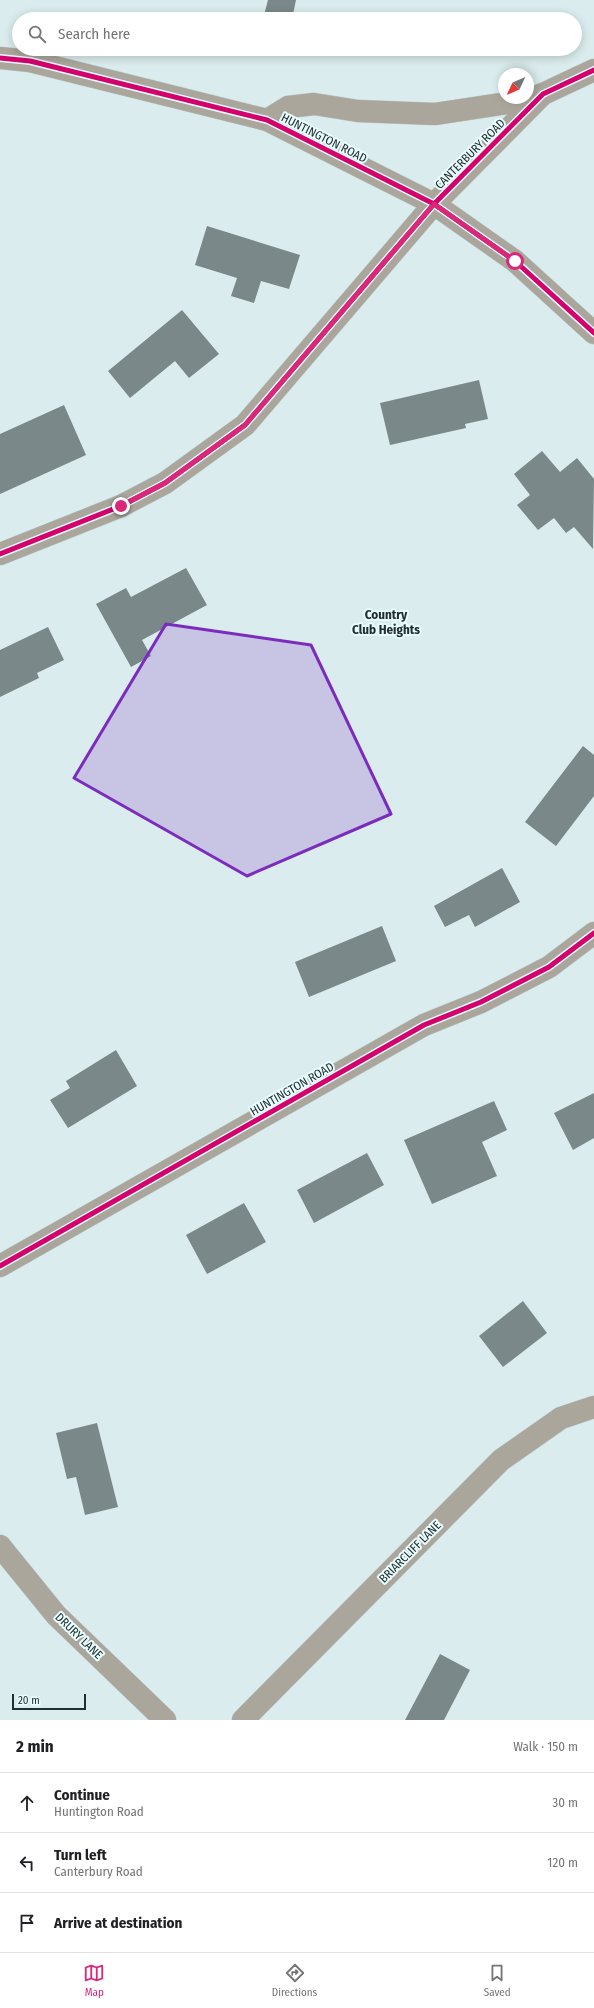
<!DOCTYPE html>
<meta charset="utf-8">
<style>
:root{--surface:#fff;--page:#f6f6f6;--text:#202124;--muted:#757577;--line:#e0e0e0;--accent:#db2777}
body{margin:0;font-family:"Fira Sans Condensed",sans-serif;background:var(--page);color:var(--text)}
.compass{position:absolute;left:498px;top:68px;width:36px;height:36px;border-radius:50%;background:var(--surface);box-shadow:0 2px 10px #0003;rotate:226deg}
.scale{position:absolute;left:12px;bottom:10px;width:74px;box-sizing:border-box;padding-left:4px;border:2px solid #222f30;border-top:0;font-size:11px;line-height:14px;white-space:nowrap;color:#222f30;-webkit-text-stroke:3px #e9fcfe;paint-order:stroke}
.stop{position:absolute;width:12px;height:12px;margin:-9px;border:3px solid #db2777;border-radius:50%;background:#fff}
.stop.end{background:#db2777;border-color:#fff;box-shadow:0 1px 4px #0008}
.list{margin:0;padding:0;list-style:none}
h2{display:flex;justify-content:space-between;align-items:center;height:52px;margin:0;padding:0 16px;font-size:17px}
h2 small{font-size:13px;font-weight:400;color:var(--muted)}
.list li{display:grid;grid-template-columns:26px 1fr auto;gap:12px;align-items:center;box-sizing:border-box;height:60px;padding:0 16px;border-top:1px solid var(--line)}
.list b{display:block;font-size:15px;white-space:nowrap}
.list p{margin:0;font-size:13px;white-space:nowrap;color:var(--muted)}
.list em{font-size:13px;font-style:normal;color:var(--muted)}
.icon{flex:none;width:22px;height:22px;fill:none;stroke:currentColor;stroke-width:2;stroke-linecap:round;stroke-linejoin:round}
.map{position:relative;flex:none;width:594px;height:1720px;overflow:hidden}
.search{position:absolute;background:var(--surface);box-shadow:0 2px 10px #0003;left:12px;right:12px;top:12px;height:44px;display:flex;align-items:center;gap:10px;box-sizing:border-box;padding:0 14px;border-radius:22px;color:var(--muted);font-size:15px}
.sheet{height:232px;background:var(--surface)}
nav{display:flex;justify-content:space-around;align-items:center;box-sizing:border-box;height:56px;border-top:1px solid var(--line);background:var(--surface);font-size:11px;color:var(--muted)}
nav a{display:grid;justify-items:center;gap:2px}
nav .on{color:var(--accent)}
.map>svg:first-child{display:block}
</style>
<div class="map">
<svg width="594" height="1720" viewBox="0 0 594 1720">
<rect width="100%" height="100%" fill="#daeced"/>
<path fill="#7b8889" d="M268,0h28l-4,19h-29z
M207,226l93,29 -11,34 -28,-8 -7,22 -23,-7 6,-18 -42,-13z
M182,310l37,44 -30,24 -14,-17 -45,37 -22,-27z
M479,380l9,39 -23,5 1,4 -76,17 -10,-42z
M64,405l22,50 -86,39v-60z
M542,451l18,21 17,-14 17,21 -1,70 -19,-22 -8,6 -12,-15 -16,12 -21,-25 13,-10 -16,-21z
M186,568l21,37 -65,35 9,16 -20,11 -35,-63 30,-16 5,9z
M48,627l16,33 -27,13 2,5 -39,19v-47z
M583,746l11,9v41l-38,50 -31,-24z
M502,868l18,34 -45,25 -6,-12 -24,12 -11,-21z
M382,926l14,35 -87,36 -14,-35z
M116,1050l21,36 -69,42 -18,-28 20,-12 -4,-7z
M594,1093v45l-21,12 -19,-37z
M494,1101l13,29 -25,12 15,34 -65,28 -28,-64z
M367,1153l17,32 -70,38 -17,-33z
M244,1203l22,39 -59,32 -21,-39z
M523,1301l24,32 -44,34 -24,-31z
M97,1423l21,84 -33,8 -9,-38 -9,2 -11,-46z
M440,1654l30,16 -26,50h-39z"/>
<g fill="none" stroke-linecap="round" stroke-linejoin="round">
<defs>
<path id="street" d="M0,58l30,3 237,59 167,84 81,57 79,72
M267,120l21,-13 26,-3 44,7 77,3 93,-14 14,-6
M0,554l121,-48 44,-23 80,-58 189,-221 109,-110 51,-24
M0,1266l424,-241 57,-23 68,-35 45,-34
M0,1546l56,69 109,105
M243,1720l258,-260 60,-42 33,-11"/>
</defs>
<use href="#street" stroke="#bbc8c9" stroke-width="23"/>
<use href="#street" stroke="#aaa69c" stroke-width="22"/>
<defs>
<path id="cycleway" d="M0,58l30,3 237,59 167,84 81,57 79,72
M0,554l121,-48 44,-23 80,-58 189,-221 109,-110 51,-24
M0,1266l424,-241 57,-23 68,-35 45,-34"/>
</defs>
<use href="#cycleway" stroke="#e9fcfe" stroke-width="8"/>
<use href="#cycleway" stroke="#d6006c" stroke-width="5"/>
</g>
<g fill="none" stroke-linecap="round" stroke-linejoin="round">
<path stroke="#db2777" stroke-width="5" d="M121,506l44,-23 80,-58 189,-221 81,57"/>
</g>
<path fill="#7b2cbf" fill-opacity="0.2" stroke="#7b2cbf" stroke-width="3" stroke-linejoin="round" d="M166,624l145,21 80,169 -144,62 -173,-98z"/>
<g text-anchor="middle" stroke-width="4" stroke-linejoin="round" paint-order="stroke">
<g font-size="12" fill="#222f30" stroke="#e9fcfe">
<text transform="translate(324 138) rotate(27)" y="4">HUNTINGTON ROAD</text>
<text transform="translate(470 154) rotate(-45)" y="4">CANTERBURY ROAD</text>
<text transform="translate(292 1089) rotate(-30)" y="4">HUNTINGTON ROAD</text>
<text transform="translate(410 1552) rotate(-45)" y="4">BRIARCLIFF LANE</text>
<text transform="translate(79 1636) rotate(44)" y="4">DRURY LANE</text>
</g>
<g font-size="13" font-weight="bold" fill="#222f30" stroke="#e9fcfe">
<text x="386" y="619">Country<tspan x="386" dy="15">Club Heights</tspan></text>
</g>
</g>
</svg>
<svg class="compass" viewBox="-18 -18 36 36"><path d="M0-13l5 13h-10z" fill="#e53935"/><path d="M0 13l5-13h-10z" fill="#757577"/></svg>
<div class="scale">20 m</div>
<div class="stop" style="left:515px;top:261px"></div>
<div class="stop end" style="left:121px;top:506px"></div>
<div class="search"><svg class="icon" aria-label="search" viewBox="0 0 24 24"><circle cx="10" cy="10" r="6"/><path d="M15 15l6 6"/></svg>Search here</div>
</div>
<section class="sheet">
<h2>2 min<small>Walk · 150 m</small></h2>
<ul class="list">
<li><svg class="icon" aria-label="ahead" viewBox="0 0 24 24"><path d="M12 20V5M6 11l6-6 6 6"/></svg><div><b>Continue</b><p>Huntington Road</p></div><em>30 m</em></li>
<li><svg class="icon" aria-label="left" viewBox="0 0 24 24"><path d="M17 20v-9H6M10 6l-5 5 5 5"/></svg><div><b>Turn left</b><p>Canterbury Road</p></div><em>120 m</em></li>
<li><svg class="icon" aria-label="arrive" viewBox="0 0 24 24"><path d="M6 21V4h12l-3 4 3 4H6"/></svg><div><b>Arrive at destination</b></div></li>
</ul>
</section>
<nav>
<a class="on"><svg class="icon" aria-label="map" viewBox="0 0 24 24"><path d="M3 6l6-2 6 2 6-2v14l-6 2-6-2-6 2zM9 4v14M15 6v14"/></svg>Map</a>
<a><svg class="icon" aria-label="directions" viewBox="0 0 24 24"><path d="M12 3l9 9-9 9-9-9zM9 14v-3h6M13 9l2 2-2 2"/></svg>Directions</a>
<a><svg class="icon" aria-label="saved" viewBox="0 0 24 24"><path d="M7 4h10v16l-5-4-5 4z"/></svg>Saved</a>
</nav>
